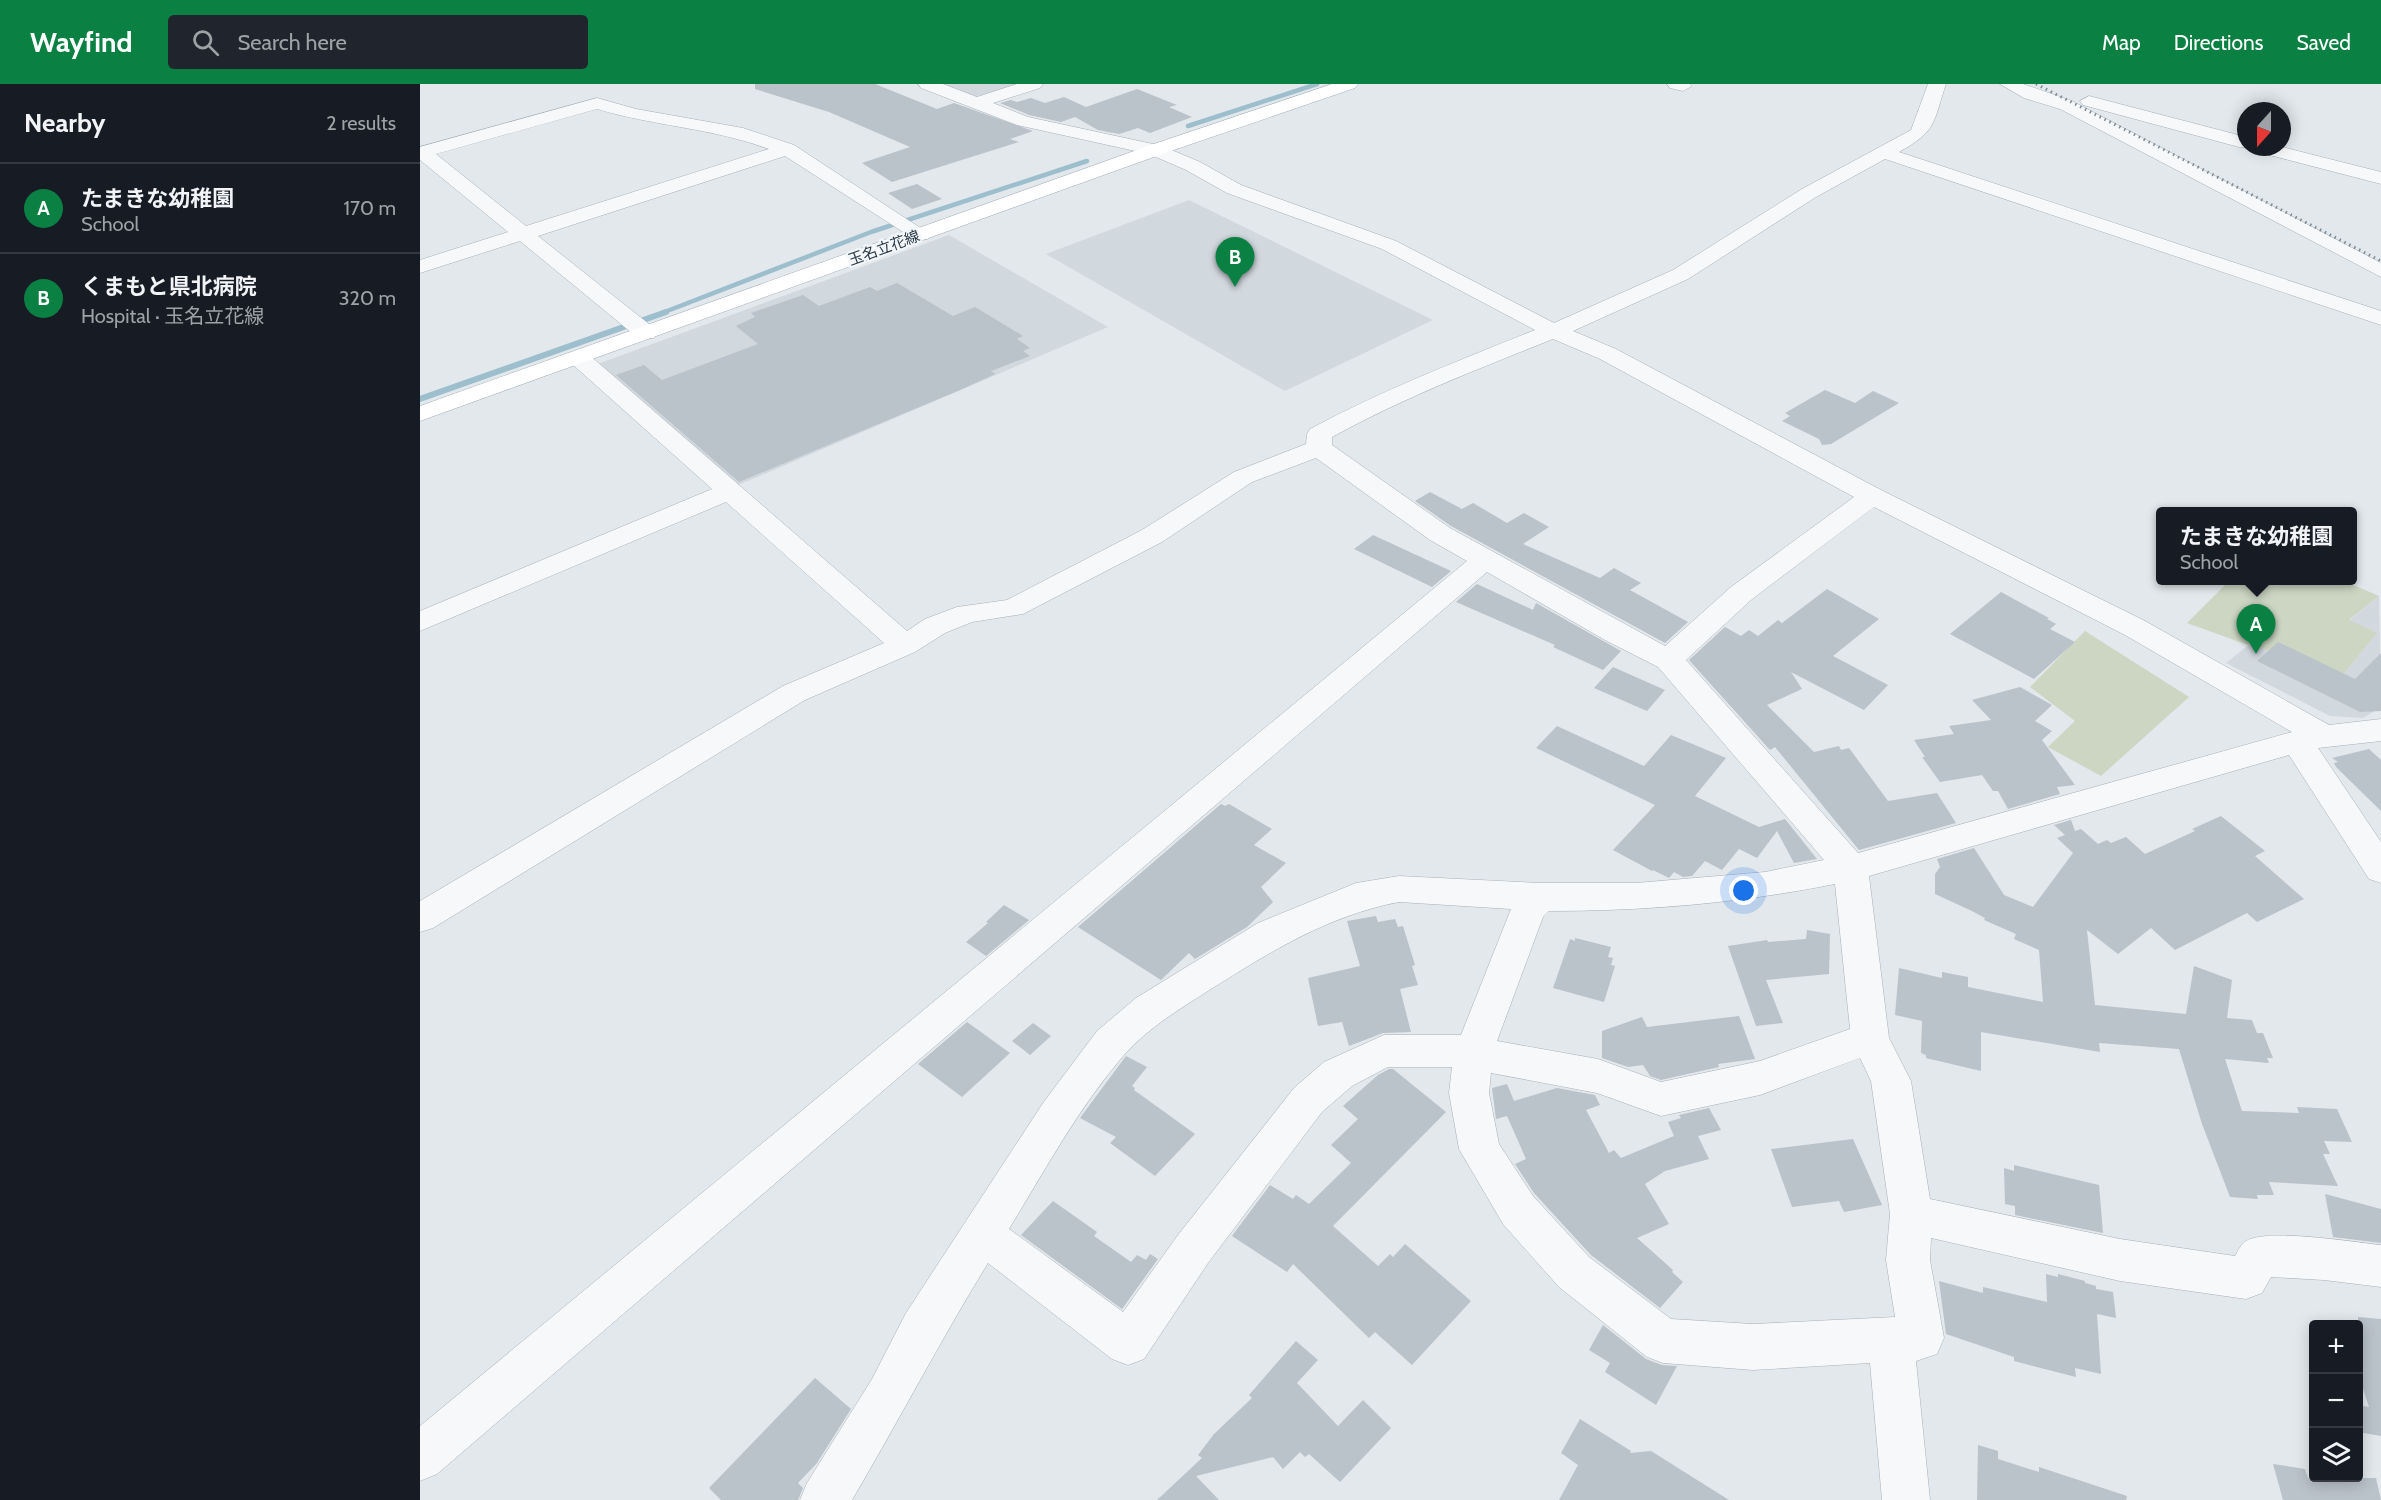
<!DOCTYPE html>
<meta charset="utf-8">
<style>
:root{--surface:#171b24;--page:#20242c;--text:#f1f3f6;--muted:#9ea1a6;--line:#363941;--accent:#0b8043}
body{margin:0;font-family:Cabin,"Noto Sans JP",sans-serif;background:var(--page);color:var(--text)}
.controls{position:absolute;right:18px;bottom:18px;display:grid;overflow:hidden;border-radius:6px;box-shadow:0 3px 15px #0003}
.controls button{width:54px;height:54px;display:grid;place-items:center;padding:0;border:0;border-bottom:2px solid var(--line);background:var(--surface);color:var(--text);font:30px sans-serif}
.compass{position:absolute;left:1817px;top:18px;width:54px;height:54px;border-radius:50%;background:var(--surface);box-shadow:0 3px 15px #0003;rotate:201deg}
.you{position:absolute;left:1324px;top:807px;width:21px;height:21px;margin:-15px;border:4px solid #fff;border-radius:50%;background:#1a73e8;box-shadow:0 0 0 9px #1a73e833}
.badge{display:grid;place-items:center;width:39px;height:39px;border-radius:50%;background:var(--accent);color:#fff;font-size:20px;font-weight:700}
.pin{position:absolute;translate:-50% -50px;filter:drop-shadow(0 2px 3px #0008)}
.pin::after{content:'';position:absolute;top:32px;width:21px;height:18px;background:inherit;clip-path:polygon(0 0,100% 0,50% 100%)}
.popup{position:absolute;left:1736px;top:423px;width:201px;height:78px;box-sizing:border-box;display:grid;place-content:center;border-radius:6px;background:var(--surface);filter:drop-shadow(0 2px 4px #0005);font-size:20px;white-space:nowrap;color:var(--muted)}
.popup b{font-size:22px;color:var(--text)}
.popup::after{content:'';position:absolute;left:50%;top:100%;margin-left:-12px;border:12px solid transparent;border-top-color:var(--surface)}
.list{margin:0;padding:0;list-style:none}
h2{display:flex;justify-content:space-between;align-items:center;height:78px;margin:0;padding:0 24px;font-size:26px}
h2 small{font-size:20px;font-weight:400;color:var(--muted)}
.list li{display:grid;grid-template-columns:39px 1fr auto;gap:18px;align-items:center;box-sizing:border-box;height:90px;padding:0 24px;border-top:2px solid var(--line)}
.list b{display:block;font-size:22px;white-space:nowrap}
.list p{margin:0;font-size:20px;white-space:nowrap;color:var(--muted)}
.list em{font-size:20px;font-style:normal;color:var(--muted)}
.icon{flex:none;width:33px;height:33px;fill:none;stroke:currentColor;stroke-width:2;stroke-linecap:round;stroke-linejoin:round}
.map{position:relative;flex:none;width:1961px;height:1416px;overflow:hidden}
header{display:flex;align-items:center;gap:36px;box-sizing:border-box;height:84px;padding:0 30px;background:var(--accent);color:#fff}
header strong{font-size:28px}
nav{display:flex;gap:33px;margin-inline-start:auto;font-size:21px}
.search{width:420px;height:54px;background:var(--page);display:flex;align-items:center;gap:15px;box-sizing:border-box;padding:0 21px;border-radius:6px;color:var(--muted);font-size:22px}
main{display:flex}
aside{flex:1;background:var(--surface)}
.map>svg:first-child{display:block}
</style>
<header>
<strong>Wayfind</strong>
<div class="search"><svg class="icon" aria-label="search" viewBox="0 0 24 24"><circle cx="10" cy="10" r="6"/><path d="M15 15l6 6"/></svg>Search here</div>
<nav><a>Map</a><a>Directions</a><a>Saved</a></nav>
</header>
<main>
<aside>
<h2>Nearby<small>2 results</small></h2>
<ul class="list">
<li><span class="badge">A</span><div><b>たまきな幼稚園</b><p>School</p></div><em>170 m</em></li>
<li><span class="badge">B</span><div><b>くまもと県北病院</b><p>Hospital · 玉名立花線</p></div><em>320 m</em></li>
</ul>
</aside>
<div class="map">
<svg width="1961" height="1416" viewBox="0 0 1961 1416">
<rect width="100%" height="100%" fill="#e3e8ec"/>
<path fill="#d1d8de" d="M523,0h86l-47,15z
M769,116l244,120 -148,71 -239,-137z
M529,151l159,92 -379,162 -134,-124z
M1959,512l2,111 -18,11 -33,-2 -104,-53 25,-20 86,39 40,-49 -28,-12z"/>
<path fill="#ccd6c3" d="M1809,497h115l35,15 -30,24 28,13 -40,49 -86,-39 -3,2 -61,-22z
M1665,547l104,66 -88,79 -53,-29 27,-26 -45,-34z"/>
<g fill="none" stroke-linecap="round" stroke-linejoin="round">
<path stroke="#9cbecd" stroke-width="4.5" d="M768,42l129,-42
M242,229l209,-81 216,-71"/>
<path stroke="#9cbecd" stroke-width="6" d="M0,315l246,-87"/>
</g>
<path fill="#bac2ca" d="M335,0h120l62,25 17,-6 79,28 -23,8 9,3 -127,40 -30,-19 48,-16 -81,-35 -74,-23z
M717,5l40,16 -8,2 23,10 -42,16 -12,-5 -19,6 -21,-4 -23,-13 -14,5 -32,-7 -29,-12 11,-3 6,2 14,-4 14,5 19,-6 22,10z
M497,100l25,15 -30,10 -24,-16z
M477,199l56,33 22,-9 48,29 -6,3 13,9 -7,3 7,5 -39,15 4,3 -35,16 -221,92 -123,-107 28,-10 18,15 96,-36 -22,-18 19,-9 -4,-4 52,-18 16,11 51,-19 7,4z
M1405,306l30,13 18,-12 26,12 -68,41 -9,1 -3,-6 -37,-18 8,-5 -5,-3z
M1010,408l32,17 11,-6 34,20 17,-10 25,14 -26,17 77,34 14,-10 27,15 -11,7 58,32 -23,21 -214,-117 -36,-25z
M953,451l78,36 -19,16 -78,-38z
M1057,500l56,26 3,-7 85,48 -18,19 -50,-23 2,-2 -99,-43z
M1407,505l52,30 -46,37 55,29 -24,25 -73,-38 11,17 -35,16 47,47 25,-6 2,4 8,-2 39,53 49,-8 19,30 -97,27 -84,-103 -5,3 -81,-90 36,-33 16,9 8,-6 9,6 20,-16 4,3z
M1581,508l48,26 -2,1 9,5 -6,5 25,13 -41,37 -84,-45z
M1858,558l77,37 26,-26v58l-21,1 -103,-51z
M1193,583l52,23 -18,21 -53,-23z
M1600,603l32,18 -17,16 17,10 -10,9 33,45 -18,2 3,7 -52,15 -10,-18h-5l-11,-16 -42,7 -18,-25h3l-11,-17 40,-6 -5,-8 42,-6 -19,-20z
M1137,642l87,40 27,-31 55,23 -31,38 64,31 26,-8 32,40 -23,4 -17,-32 -20,27 -18,-9 -17,21 -17,-9 -13,15 -9,1 -9,-5 -5,6 -16,-8 -1,1 -39,-21 42,-45 -119,-57z
M1949,665l12,11v51l-45,-44 -2,-4 4,-1 -6,-4z
M801,720l4,2 4,-2 43,25 -18,16 32,18 -25,24 12,15 -26,25 -52,32 -6,-6 -28,27 -83,-53z
M1801,732l44,35 -10,5 49,43 -47,23 -10,-9 -72,37 -24,-22 -33,26 -31,-24 8,75 91,9 8,-48 38,14 -5,38 25,2 5,13h6l10,25h-6l2,5 -44,-4 17,52 57,2 -2,-6 40,2 15,33 -28,-1 6,13h-7l15,32 -69,-4 5,13h-17l1,4 -28,-2 -28,-73 -23,-75 -80,-6 1,9 -119,-20v39l-55,-13v-3l-5,-2 1,-32 -27,-6 4,-47 43,10v-6l26,5v10l75,15 -4,-52 -25,-11 2,-5 -32,-14 1,-2 -13,-7 -37,-17v-20l5,-7 -3,-8 37,-11 30,47 29,12 40,-54 -16,-15 8,-3 -11,-10 17,-5 4,11 6,-2 17,15 9,-4 4,3 15,-6 19,17 50,-23 -3,-2z
M584,821l25,15 -43,36 -20,-14 22,-19 -2,-1z
M956,832l2,6 17,-3 3,8 5,-1 12,39 -3,1 6,19 -18,4 11,43 -28,1 -34,13 -7,-24 -24,4 -10,-48 52,-12 -13,-45z
M1387,846l23,4 -1,40 -63,6 17,43 -27,3 -28,-80 39,-6 1,2 38,-3z
M1155,854l36,9 -3,10 5,1 -2,7 4,1 -11,36 -51,-14 17,-49 5,2z
M1319,932l16,43 -37,5 1,3 -58,13 -11,-4 -7,-11 -15,2 -26,-9v-27l40,-14 5,10z
M547,938l43,31 -48,44 -44,-33z
M613,939l18,13 -21,19 -18,-14z
M706,972l21,11 -15,19 3,2 -1,2 61,44 -40,42 -45,-33 6,-6 -36,-19z
M969,985h4l53,43 -113,114 45,40 12,-12 3,3 12,-13 66,57 -59,64 -37,-33 -6,6 -76,-74 -6,8 -55,-36 38,-51 23,14 3,-4 13,9 42,-41 -20,-18 27,-26 -15,-13 35,-31z
M1087,1000l7,17 43,-13 38,7 5,10 -14,5 23,43 5,-3 7,8 53,-22 -6,-14 13,-4 -2,-3 30,-7 12,22 -23,6 11,23 -44,12 -20,13 24,40 -32,14 36,32 -1,2 11,10 -23,26 -69,-53 -57,-62 -19,-29 11,-5 -19,-43 -11,3 -4,-31z
M1433,1055l29,66 -38,7 -5,-11 -47,6 -21,-58z
M1594,1081l85,20 4,48 -88,-18v-9l-10,-2 -1,-36 10,3z
M1905,1110l56,15v34l-48,-6z
M633,1117l44,31 -3,4 37,26 6,-7 9,5 4,-6 8,5 -36,50 -101,-74z
M1626,1190l12,3v-3l27,7v2l11,3v3l17,3 3,26 -19,-4 4,60 -26,-6 1,9 -62,-16v-4l-68,-23 -7,-53 44,12v-6l64,15z
M1938,1233l23,2v117l-23,-4v-27l11,2 -11,-33z
M1183,1241l43,34 16,6 15,1 -21,39 -51,-33 5,-9 -21,-13z
M876,1257l22,19 -21,23 41,43 25,-26 28,28 -51,54 -31,-28 -4,3 -5,-5 -17,17 -10,-12 -77,19 23,24h-62l45,-42 -4,-3 16,-21 38,-36 -3,-3z
M395,1294l36,31 -34,54 -19,20 5,5 -5,12h-77l-12,-12z
M1160,1335l51,32 -1,2 21,-2 78,49h-170l19,-35 -17,-12z
M1558,1361l20,6v8l41,13v-5l88,29 -1,4h-149z
M1853,1380l32,5 3,9h68l5,22h-98z"/>
<g fill="none" stroke-linecap="round" stroke-linejoin="round">
<defs>
<path id="minor" d="M498,0h25l34,13 40,-13h26l-3,4 -47,15 35,14 134,29 38,16 41,23 155,56 158,82 119,-53 129,-81 109,-59 17,-46h18c-13,39 -9,47 -47,68l482,159v14l-496,-166 -69,38 -128,82 -115,52 43,18 265,141 264,131 184,104 52,-6v22l-63,7 63,94v41l-12,-4 -80,-124 -420,121 20,162 22,43 19,118 190,40 115,17c3,-5 6,-12 11,-15 21,-13 107,1 135,4v42l-57,-7 -53,-3 -9,16 -16,6 -126,-18 -189,-43 -1,22 14,78 -7,16 -21,7 14,139h-48l-12,-137 -117,7 -90,-7 -16,-6 -88,-70 -56,-63 -44,-75 -10,-56 3,-26h-64l-36,19 -30,26 -114,151 -64,96 -16,6 -16,-6 -124,-96c-48,78 -90,159 -136,237h-52l7,-17 65,-104 34,-66 137,-210 54,-72 39,-33 122,-75 98,-40 43,-7 141,7h96l129,-11 59,-12 -166,-193 -53,-27 -118,-68 -1050,902 -17,7v-55l1047,-865 -37,-21 -114,-82 -64,24 -90,60 -139,72 -51,8 -27,11 -30,19 -110,48 -372,228 -13,4v-31l363,-215 101,-43 -158,-141 -306,129v-20l292,-122 -141,-126 -4,-5 4,-5h16l320,278 18,-12 32,-12 50,-7 135,-70 92,-58 72,-28 1,-10 3,-5c73,-39 148,-68 225,-99l-153,-81 -155,-56 -41,-23 -37,-16 -132,-29 -96,-37zM1133,255l47,20 254,138 -123,90 -66,59 -215,-118 -118,-83v-8c71,-39 146,-68 221,-98zM1454,423l251,128 167,97 -434,121 -172,-193 65,-60zM1415,800l15,145 -90,32 -99,21 -63,-23 -101,-18 46,-124 6,-6c97,0 191,-8 286,-27zM979,818l112,7 -50,126h-77l-60,27 -30,26 -116,147 -55,77 -114,-83c36,-59 70,-122 115,-174 25,-28 56,-46 87,-66 61,-38 116,-73 188,-87zM1440,974l11,23 19,133 -4,46 9,57 -142,7 -82,-5 -82,-62 -56,-61 -34,-52 -10,-51 2,-20 106,20 64,23 99,-21z
M1247,0h23l2,2 -9,5 -13,-3z
M1580,0h23l49,17 309,162v14l-321,-168 -36,-11z
M1669,12l157,41v10h36l99,25v12l-127,-33 -2,-4h-13l-156,-42 -3,-4z
M177,14l39,11 107,19 51,17 137,90 -3,4h-14l-129,-83 -247,80 116,92 3,5 -3,5h-16l-118,-97 -100,32v-13l88,-28 -88,-72v-13zM177,25c56,17 116,19 172,40l-243,77 -90,-72z"/>
<path id="major" d="M912,0h26l-3,4 -193,66 -742,267v-15l728,-260z"/>
</defs>
<use href="#minor" stroke="#a7b0b7" stroke-width="1"/>
<use href="#major" stroke="#a1afb8" stroke-width="1"/>
<use href="#minor" fill="#f6f8fa" fill-rule="evenodd"/>
<use href="#major" fill="#fff" fill-rule="evenodd"/>
<path stroke="#7b8b96" stroke-width="3" stroke-dasharray="1.5 4" stroke-linecap="butt" d="M1616,0l345,177"/>
</g>
<g text-anchor="middle" stroke-width="4.5" stroke-linejoin="round" paint-order="stroke">
<g font-size="15" fill="#293945" stroke="#f3f6f9">
<text transform="translate(464 164) rotate(-20)" y="5">玉名立花線</text>
</g>
</g>
</svg>
<div class="controls">
<button>+</button>
<button>−</button>
<button><svg class="icon" aria-label="layers" viewBox="0 0 24 24"><path d="M12 4l9 5-9 5-9-5zM3 14l9 5 9-5"/></svg></button>
</div>
<svg class="compass" viewBox="-18 -18 36 36"><path d="M0-13l5 13h-10z" fill="#e53935"/><path d="M0 13l5-13h-10z" fill="#9ea1a6"/></svg>
<div class="you"></div>
<div class="pin badge" style="left:1836px;top:570px">A</div>
<div class="popup"><b>たまきな幼稚園</b>School</div>
<div class="pin badge" style="left:815px;top:203px">B</div>
</div>
</main>
